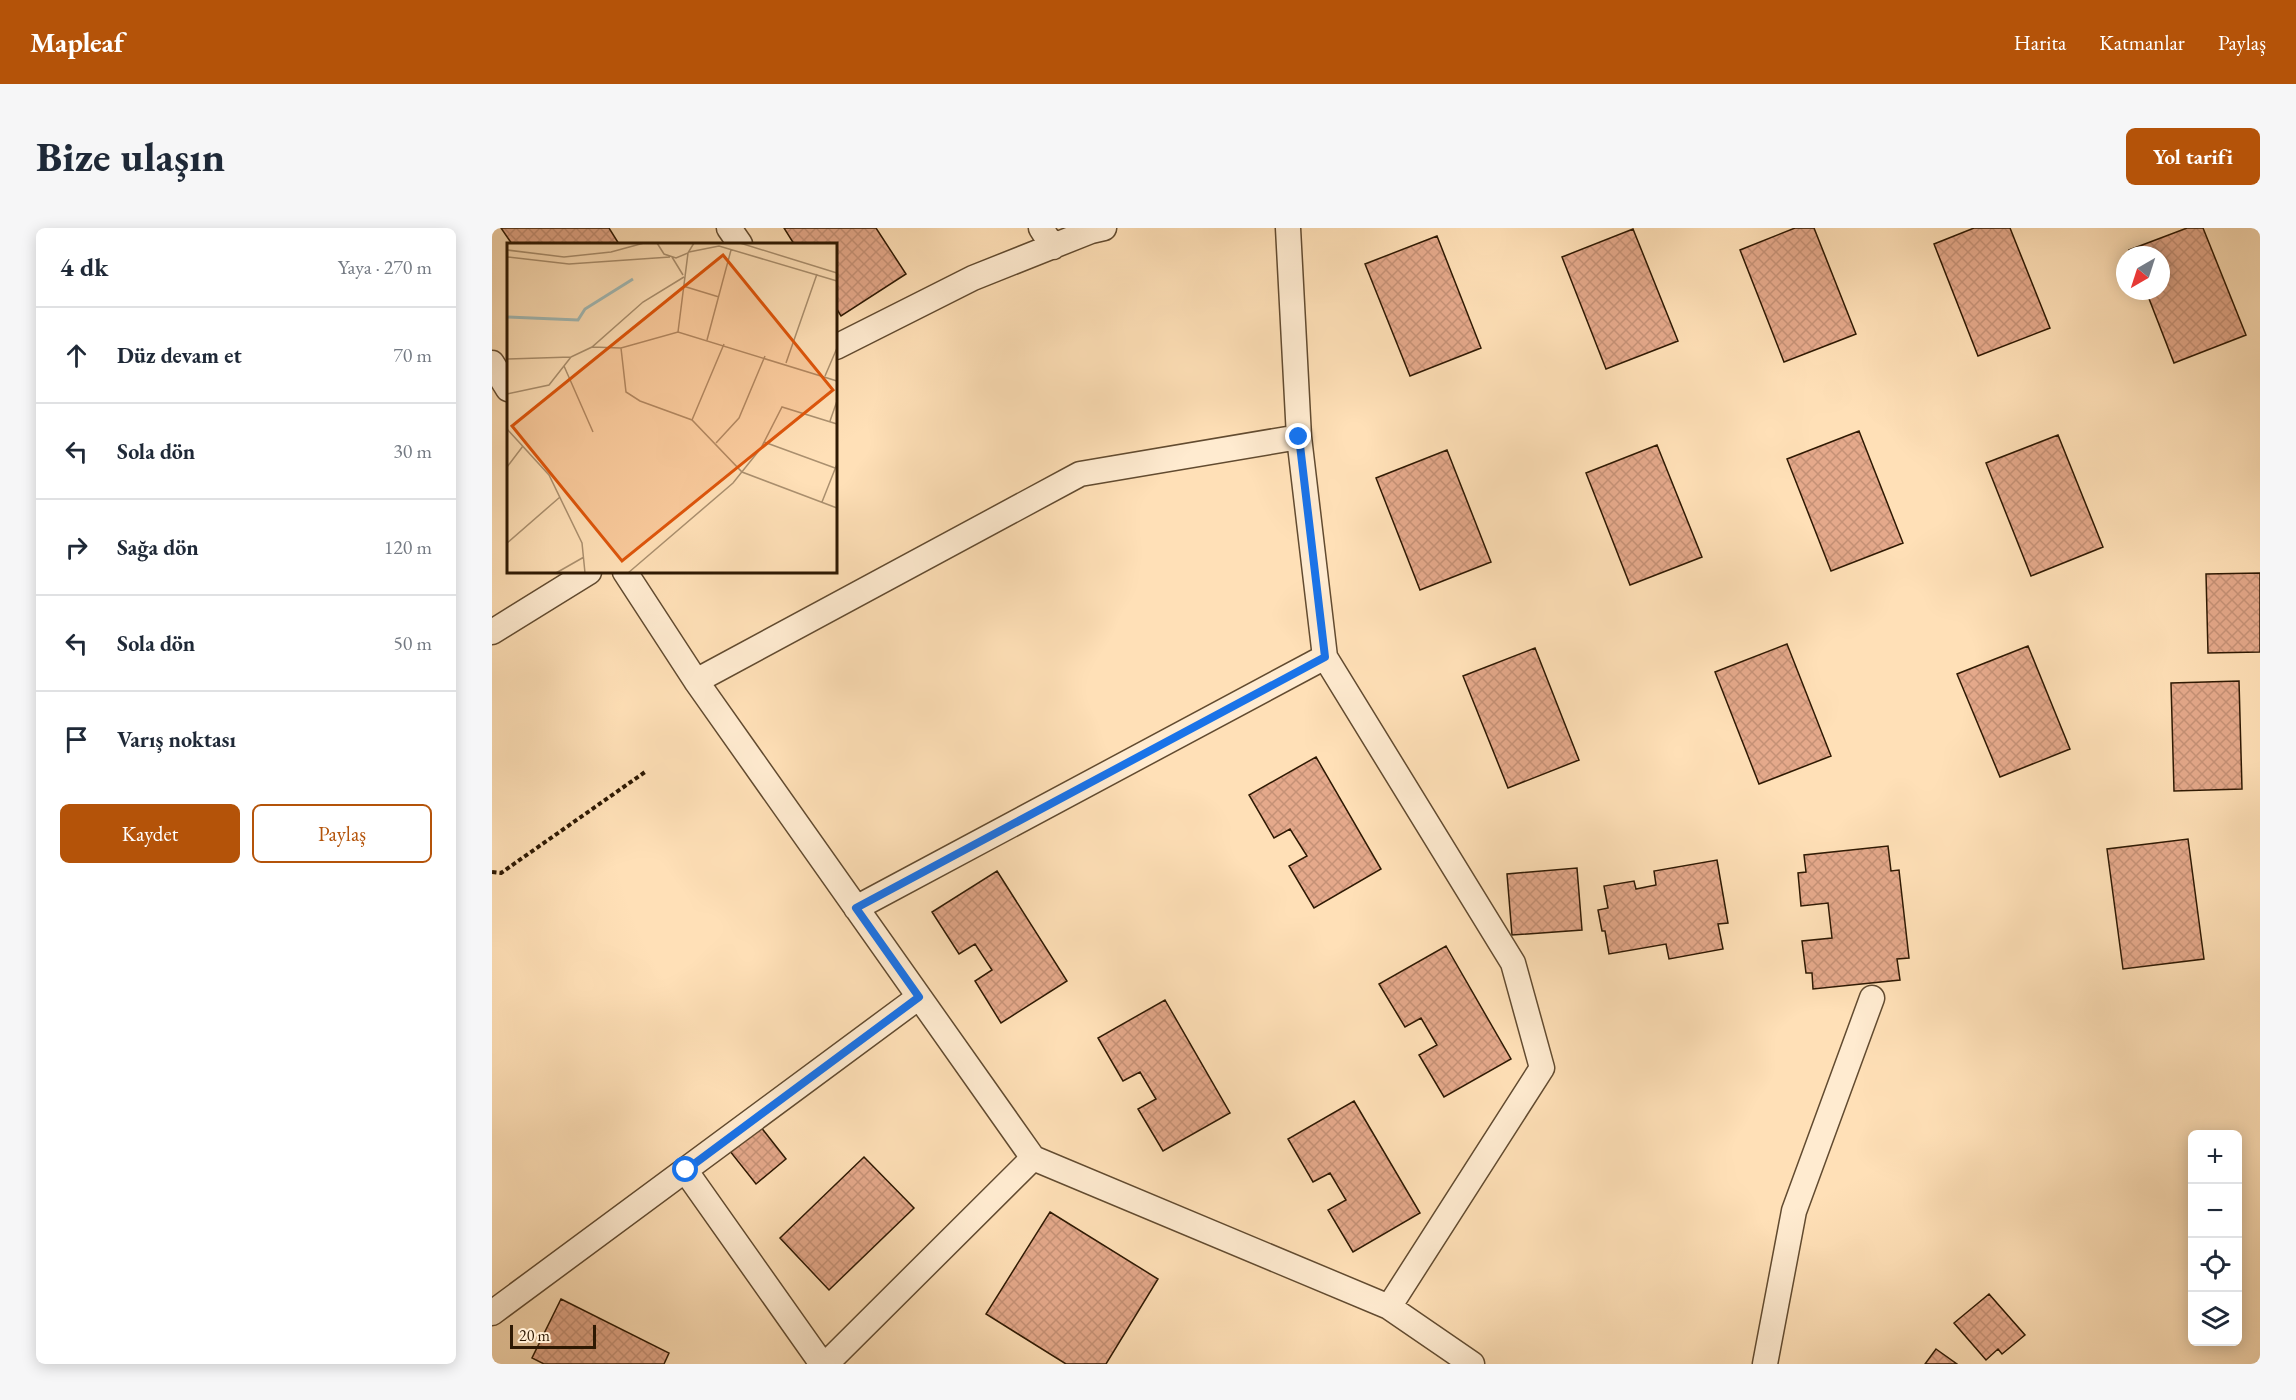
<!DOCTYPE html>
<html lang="tr">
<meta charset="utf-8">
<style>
:root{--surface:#fff;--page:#f6f6f7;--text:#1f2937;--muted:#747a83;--line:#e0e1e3;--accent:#b45309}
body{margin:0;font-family:"EB Garamond",serif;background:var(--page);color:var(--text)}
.controls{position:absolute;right:18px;bottom:18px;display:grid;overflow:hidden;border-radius:9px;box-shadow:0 3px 15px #0003}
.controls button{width:54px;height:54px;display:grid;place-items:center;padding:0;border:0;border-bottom:2px solid var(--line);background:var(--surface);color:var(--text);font:30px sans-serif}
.compass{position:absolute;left:1624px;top:18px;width:54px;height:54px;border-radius:50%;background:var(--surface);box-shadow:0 3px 15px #0003;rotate:219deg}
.scale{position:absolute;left:18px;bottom:15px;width:86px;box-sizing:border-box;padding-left:6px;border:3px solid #2e1903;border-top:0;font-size:16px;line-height:21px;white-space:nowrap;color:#2e1903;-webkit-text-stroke:4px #ffebd0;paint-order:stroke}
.stop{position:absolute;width:18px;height:18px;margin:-14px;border:4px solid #1a73e8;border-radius:50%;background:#fff}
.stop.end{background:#1a73e8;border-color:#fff;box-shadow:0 2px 6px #0008}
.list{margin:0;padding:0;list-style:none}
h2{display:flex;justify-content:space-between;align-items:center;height:78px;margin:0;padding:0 24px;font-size:26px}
h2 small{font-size:20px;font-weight:400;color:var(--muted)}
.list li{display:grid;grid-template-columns:39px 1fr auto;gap:18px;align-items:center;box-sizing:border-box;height:96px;padding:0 24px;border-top:2px solid var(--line)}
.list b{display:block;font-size:22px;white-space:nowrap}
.list em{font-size:20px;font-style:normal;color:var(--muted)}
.actions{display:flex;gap:12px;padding:18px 24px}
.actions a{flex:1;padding:14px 0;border:2px solid var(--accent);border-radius:9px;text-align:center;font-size:21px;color:var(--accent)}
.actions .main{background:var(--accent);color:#fff}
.icon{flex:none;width:33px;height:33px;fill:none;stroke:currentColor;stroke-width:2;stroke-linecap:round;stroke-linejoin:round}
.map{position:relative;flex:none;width:1768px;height:1136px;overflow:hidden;border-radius:9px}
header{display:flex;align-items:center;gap:36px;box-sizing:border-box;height:84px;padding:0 30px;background:var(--accent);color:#fff}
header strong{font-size:28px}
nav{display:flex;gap:33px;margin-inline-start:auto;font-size:21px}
.intro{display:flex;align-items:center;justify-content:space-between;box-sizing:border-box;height:144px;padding:0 36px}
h1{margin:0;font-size:42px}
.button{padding:15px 27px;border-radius:9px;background:var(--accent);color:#fff;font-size:21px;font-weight:700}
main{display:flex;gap:36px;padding:0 36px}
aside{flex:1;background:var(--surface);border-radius:9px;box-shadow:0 3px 15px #0003}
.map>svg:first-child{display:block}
</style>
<header>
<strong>Mapleaf</strong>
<nav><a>Harita</a><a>Katmanlar</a><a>Paylaş</a></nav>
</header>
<div class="intro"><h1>Bize ulaşın</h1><a class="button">Yol tarifi</a></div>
<main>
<aside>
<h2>4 dk<small>Yaya · 270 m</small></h2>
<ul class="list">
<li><svg class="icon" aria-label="ahead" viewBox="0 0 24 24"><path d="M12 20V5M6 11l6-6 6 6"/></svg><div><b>Düz devam et</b></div><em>70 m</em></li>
<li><svg class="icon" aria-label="left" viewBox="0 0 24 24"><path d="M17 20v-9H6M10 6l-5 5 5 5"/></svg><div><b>Sola dön</b></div><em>30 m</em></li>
<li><svg class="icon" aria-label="right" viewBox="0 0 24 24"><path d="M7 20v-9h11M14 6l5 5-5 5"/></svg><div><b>Sağa dön</b></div><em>120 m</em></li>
<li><svg class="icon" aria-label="left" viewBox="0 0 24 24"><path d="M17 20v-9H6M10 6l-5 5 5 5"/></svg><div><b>Sola dön</b></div><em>50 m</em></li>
<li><svg class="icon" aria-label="arrive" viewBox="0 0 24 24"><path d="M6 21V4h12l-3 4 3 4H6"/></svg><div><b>Varış noktası</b></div></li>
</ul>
<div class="actions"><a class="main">Kaydet</a><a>Paylaş</a></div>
</aside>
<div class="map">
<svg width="1768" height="1136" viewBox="0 0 1768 1136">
<defs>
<pattern id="building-cross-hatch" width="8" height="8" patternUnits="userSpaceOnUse" patternTransform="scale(1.5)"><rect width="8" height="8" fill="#e5a98b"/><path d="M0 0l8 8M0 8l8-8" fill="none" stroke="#c59176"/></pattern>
</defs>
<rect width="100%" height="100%" fill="#ffe0b7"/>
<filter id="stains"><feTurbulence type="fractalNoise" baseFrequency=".00333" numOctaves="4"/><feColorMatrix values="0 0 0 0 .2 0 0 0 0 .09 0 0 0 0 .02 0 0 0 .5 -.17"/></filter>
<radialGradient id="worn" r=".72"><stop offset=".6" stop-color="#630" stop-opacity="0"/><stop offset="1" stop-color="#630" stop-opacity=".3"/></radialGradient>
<path fill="url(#building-cross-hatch)" stroke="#2e1903" stroke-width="1.5" d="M9,0h108l10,16h-107z
M292,0h92l30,46 -65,42 -5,-8v-64h-42z
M1303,0h19l42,106 -72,28 -44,-112z
M1482,0h36l40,100 -72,28 -44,-112z
M1695,0h16l43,107 -72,28 -28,-72h15v-36h-30l-2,-5z
M1141,1l45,112 -72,28 -44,-112z
M945,8l44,112 -71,28 -45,-112z
M1367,203l44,112 -72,28 -44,-112z
M1566,207l45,112 -72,29 -45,-113z
M1165,217l45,112 -72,28 -44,-112z
M955,222l44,112 -71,28 -44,-112z
M1768,345v79l-52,1 -2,-79z
M1295,416l44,112 -72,28 -44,-112z
M1536,418l42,103 -70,28 -43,-103z
M1043,420l44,112 -71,28 -45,-112z
M1747,453l3,108 -68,2 -3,-108z
M824,529l65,112 -67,39 -25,-42 18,-10 -17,-27 -16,9 -25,-43z
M1696,611l16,120 -81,10 -16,-120z
M1396,618l3,25 8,-1 10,88 -12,1 3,21 -87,9 -1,-16h-6l-4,-32 30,-3 -4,-35 -27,3 -3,-33 8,-1 -2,-17z
M1225,632l11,63 -10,1 5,25 -54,10 -3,-15 -57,10 -4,-23h-3l-4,-21 10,-2 -4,-22 30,-5 2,8 20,-4 -2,-14z
M1085,640l5,62 -70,5 -5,-61z
M505,643l70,110 -66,42 -26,-42 17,-11 -17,-26 -16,10 -27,-42z
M954,718l65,113 -67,38 -25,-42 18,-10 -16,-27 -16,9 -26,-43z
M673,772l65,113 -67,38 -25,-42 18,-10 -16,-27 -17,9 -25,-43z
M862,873l66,112 -67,39 -25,-42 18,-10 -16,-27 -17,9 -25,-43z
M268,898l26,33 -30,25 -27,-34z
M372,929l50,51 -85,82 -49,-52z
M558,984l108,67 -52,85h-40l-80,-50z
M1497,1066l36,41 -23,19 -4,-5 -12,11 -32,-37z
M69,1071l108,54 -5,11h-120l-12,-6z
M1444,1121l21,15h-32z"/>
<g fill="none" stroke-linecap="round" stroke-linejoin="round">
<defs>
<path id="street" d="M237,0l11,16
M549,0l12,19
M796,0l11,209 26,220 188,306 29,105 -153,239
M344,119l137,-69 118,-47 13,-3
M0,135l16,26
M133,344l71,109 337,477 356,149 83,57
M0,404l97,-60
M204,453l384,-207 219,-37
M364,680l469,-251
M193,942l137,194
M0,1085l427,-316
M334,1136l207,-206
M1273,1136l29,-153 78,-213"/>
</defs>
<use href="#street" stroke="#624b30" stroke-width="27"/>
<path stroke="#2e1903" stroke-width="4" stroke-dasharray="4.5 3" stroke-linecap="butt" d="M0,644l9,1 144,-101"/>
<use href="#street" stroke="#ffebd0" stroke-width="24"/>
</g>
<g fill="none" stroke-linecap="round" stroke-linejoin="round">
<path stroke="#1a73e8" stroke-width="8" d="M194,942l233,-173 -63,-89 469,-251 -26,-220"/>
</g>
<g transform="translate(15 15)">
<rect width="330" height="330" fill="#ffe0b7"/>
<path fill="none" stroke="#a3bbb7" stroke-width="3" d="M0,74l71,3 7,-11 48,-30"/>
<path fill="none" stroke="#ab906f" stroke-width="1.5" d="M150,0l7,11 12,4 12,-5 6,-10M233,0l97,30M0,7l57,7 47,-5 33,-9M182,9l30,-6 118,35M0,14l62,7 101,-7M165,14l11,18M176,43l36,11M171,89l10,-79M200,97l24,-90M85,104l29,1 57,-16 159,49M114,105l5,44 14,9 52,19 50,52 95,36M0,116l64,-2 21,-10 51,-45 41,-25M279,120l31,-89M57,123l29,66M318,133l12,-28M0,151l42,-9 22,-28M185,177l32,-76M323,178l7,-20M0,186l42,46 33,68 3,30M257,199l71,26M209,200l23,-25 26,-62M0,224l16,-21M315,259l15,-38M0,300l53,-46M49,330l28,-16M121,330l105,-90 28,-35 21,-41 55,17"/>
<path fill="#df560c" fill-opacity="0.15" stroke="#df560c" stroke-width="3" d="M216,12l110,135 -211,171 -110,-135z"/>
<rect width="330" height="330" fill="none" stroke="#2e1903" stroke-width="3"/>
</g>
<rect width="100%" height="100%" filter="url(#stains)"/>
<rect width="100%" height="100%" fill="url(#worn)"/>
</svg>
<div class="controls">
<button>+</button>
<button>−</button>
<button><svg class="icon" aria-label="locate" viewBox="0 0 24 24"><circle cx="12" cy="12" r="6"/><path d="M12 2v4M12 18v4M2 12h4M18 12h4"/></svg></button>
<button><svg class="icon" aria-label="layers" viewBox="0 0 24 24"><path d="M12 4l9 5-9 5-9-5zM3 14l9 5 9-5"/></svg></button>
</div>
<svg class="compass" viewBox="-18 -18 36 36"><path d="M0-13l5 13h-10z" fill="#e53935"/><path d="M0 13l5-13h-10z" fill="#747a83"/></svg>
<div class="scale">20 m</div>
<div class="stop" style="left:194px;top:942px"></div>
<div class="stop end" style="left:807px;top:209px"></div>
</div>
</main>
